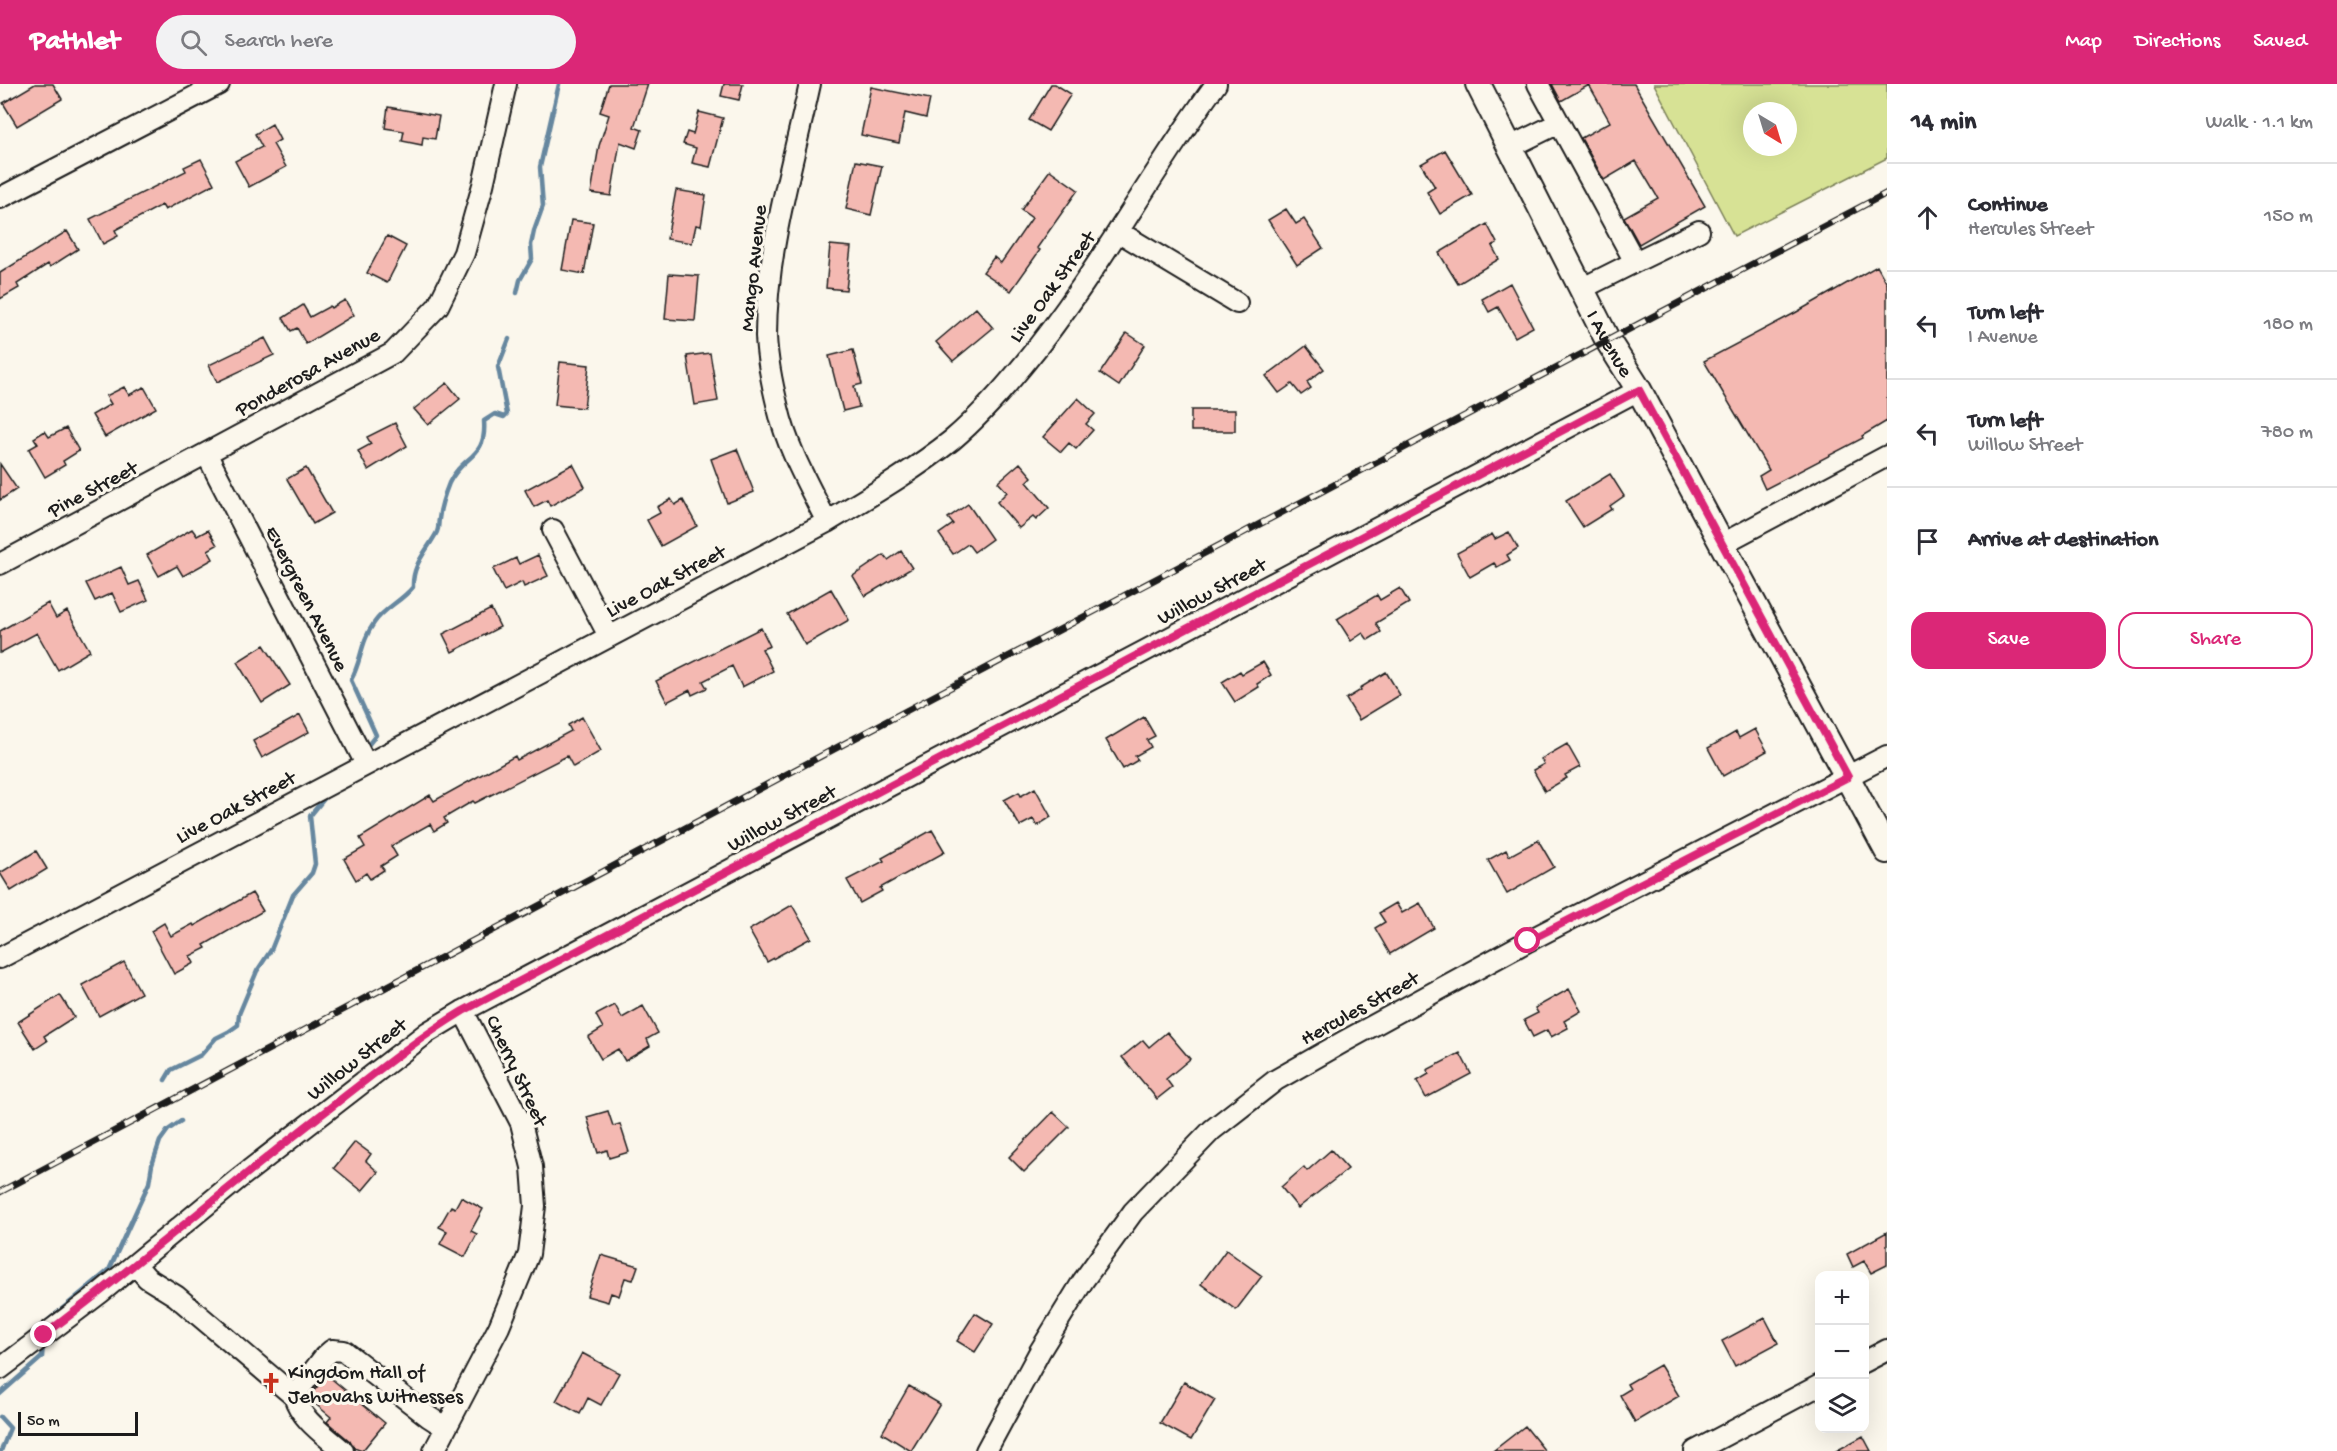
<!DOCTYPE html>
<meta charset="utf-8">
<style>
:root{--surface:#fff;--page:#f2f2f3;--text:#2b2b33;--muted:#7c7c81;--line:#e1e1e2;--accent:#db2777}
body{margin:0;font-family:"Gochi Hand",sans-serif;background:var(--page);color:var(--text)}
.controls{position:absolute;right:18px;bottom:18px;display:grid;overflow:hidden;border-radius:12px;box-shadow:0 6px 24px #0002}
.controls button{width:54px;height:54px;display:grid;place-items:center;padding:0;border:0;border-bottom:2px solid var(--line);background:var(--surface);color:var(--text);font:30px sans-serif}
.compass{position:absolute;left:1743px;top:18px;width:54px;height:54px;border-radius:50%;background:var(--surface);box-shadow:0 6px 24px #0002;rotate:142deg}
.scale{position:absolute;left:18px;bottom:15px;width:120px;box-sizing:border-box;padding-left:6px;border:3px solid #1c1c1c;border-top:0;font-size:16px;line-height:21px;white-space:nowrap;color:#1c1c1c;-webkit-text-stroke:4px #fbf7ec;paint-order:stroke}
.stop{position:absolute;width:18px;height:18px;margin:-14px;border:4px solid #db2777;border-radius:50%;background:#fff}
.stop.end{background:#db2777;border-color:#fff;box-shadow:0 2px 6px #0008}
.list{margin:0;padding:0;list-style:none}
h2{display:flex;justify-content:space-between;align-items:center;height:78px;margin:0;padding:0 24px;font-size:26px}
h2 small{font-size:20px;font-weight:400;color:var(--muted)}
.list li{display:grid;grid-template-columns:39px 1fr auto;gap:18px;align-items:center;box-sizing:border-box;height:108px;padding:0 24px;border-top:2px solid var(--line)}
.list b{display:block;font-size:22px;white-space:nowrap}
.list p{margin:0;font-size:20px;white-space:nowrap;color:var(--muted)}
.list em{font-size:20px;font-style:normal;color:var(--muted)}
.actions{display:flex;gap:12px;padding:18px 24px}
.actions a{flex:1;padding:14px 0;border:2px solid var(--accent);border-radius:18px;text-align:center;font-size:21px;color:var(--accent)}
.actions .main{background:var(--accent);color:#fff}
.icon{flex:none;width:33px;height:33px;fill:none;stroke:currentColor;stroke-width:2;stroke-linecap:round;stroke-linejoin:round}
.map{position:relative;flex:none;width:1887px;height:1367px;overflow:hidden}
header{display:flex;align-items:center;gap:36px;box-sizing:border-box;height:84px;padding:0 30px;background:var(--accent);color:#fff}
header strong{font-size:28px}
nav{display:flex;gap:33px;margin-inline-start:auto;font-size:21px}
.search{width:420px;height:54px;background:var(--page);display:flex;align-items:center;gap:15px;box-sizing:border-box;padding:0 21px;border-radius:33px;color:var(--muted);font-size:22px}
main{display:flex}
aside{flex:1;background:var(--surface)}
.map>svg:first-child{display:block}
</style>
<header>
<strong>Pathlet</strong>
<div class="search"><svg class="icon" aria-label="search" viewBox="0 0 24 24"><circle cx="10" cy="10" r="6"/><path d="M15 15l6 6"/></svg>Search here</div>
<nav><a>Map</a><a>Directions</a><a>Saved</a></nav>
</header>
<main>
<div class="map">
<svg width="1887" height="1367" viewBox="0 0 1887 1367">
<rect width="100%" height="100%" fill="#fbf7ec"/>
<filter id="ink" filterUnits="userSpaceOnUse"><feTurbulence type="fractalNoise" baseFrequency=".0167" numOctaves="2"/><feDisplacementMap in="SourceGraphic" scale="12" xChannelSelector="R" yChannelSelector="G"/><feConvolveMatrix kernelMatrix="1 2 1 2 8 2 1 2 1" color-interpolation-filters="sRGB"/></filter>
<g filter="url(#ink)">
<path fill="#d7e295" stroke="#7a7f58" stroke-width="1.5" fill-rule="evenodd" d="M1654,0h233v74l-153,78zM1752,27h36v36h-36z"/>
<g fill="none" stroke-linecap="round" stroke-linejoin="round">
<path stroke="#66879f" stroke-width="4.5" d="M517,209l3,-13 12,-21 -1,-14 3,-14 9,-25 -3,-39 19,-83
M365,665l11,-14 -25,-55c11,-20 9,-37 23,-57 10,-15 28,-22 39,-36 -1,-23 14,-36 24,-55 2,-4 1,-8 2,-13 1,-11 6,-26 10,-36 14,-29 38,-24 35,-62l11,-7 9,3 3,-3 -9,-47 11,-28
M165,996l6,-10 30,-15 15,-17 12,-6 10,-7 1,-11 18,-43 14,-21 22,-55 19,-22 3,-9 -5,-48 17,-21
M45,1239l64,-53 40,-87 3,-18 8,-24 8,-11 13,-9
M0,1310l42,-37 1,-13
M0,1333l10,11 -9,23"/>
</g>
<path fill="#f4b9b2" stroke="#1c1c1c" stroke-width="1.5" d="M35,0h18l9,15 -45,27 -14,-23z
M609,0h39l-14,43 8,3 -6,18 -16,-6 -9,54 -20,-3 8,-47 10,-31 -9,-3z
M724,0h19l-4,16 -18,-4z
M1051,0h4l16,10 -23,37 -19,-11z
M1552,0h82l71,122 -66,38 -15,-27 34,-19 -22,-37 -32,19 -23,-42 29,-16 -21,-37 -28,16z
M871,3l59,12 -4,19 -21,-5 -6,30 -38,-8z
M388,23l51,9 -4,23 -12,-2 -1,8 -20,-4 2,-10 -19,-3z
M699,28l24,6 -13,49 -18,-4 4,-15 -13,-4 4,-12 6,2z
M272,40l8,16 -7,4 13,23 -37,20 -14,-26 27,-14 -7,-13z
M1445,66l27,45 -32,19 -13,-22 8,-5 -14,-23z
M201,75l13,25 -49,26 -3,-5 -47,25 3,6 -15,8 -13,-25 96,-48 -2,-4z
M856,77l26,5 -11,49 -25,-6z
M1050,86l28,20 -41,58 3,2 -29,41 -28,-19 11,-15 7,6 31,-45 -11,-8z
M676,106l30,5 -5,31 -5,-1 -4,18 -25,-4z
M1286,125l10,15 8,-5 19,29 -26,17 -29,-45z
M571,136l22,3 -9,51 -22,-4z
M1487,140l10,19 -5,3 7,13 -41,25 -19,-31z
M67,147l11,18 -28,18 -2,-3 -31,20 2,4 -19,11v-26z
M387,152l19,10 -19,37 -20,-10z
M830,161l21,2 -5,43 -20,-2z
M1877,182l10,18v137l-25,15 1,2 -98,51 -6,-13 10,-6 -65,-109 91,-48z
M669,190l30,2 -4,45 -30,-2z
M1510,199l23,44 -18,10 -17,-30 -9,5 -7,-13z
M345,216l9,15 -48,29 -9,-16 -6,3 -8,-13 20,-13 7,12 20,-11 1,2z
M976,224l17,20 -40,33 -17,-19z
M1127,249l18,12 -26,41 -19,-13z
M265,254l9,17 -57,27 -8,-17z
M1306,262l18,23 -17,13 4,6 -10,7 -9,-11 -13,9 -13,-17z
M853,266l9,34 -8,2 5,21 -16,4 -14,-55z
M710,269l8,48 -23,4 -8,-49z
M560,278l29,3 -5,43 -29,-3z
M447,299l13,16 -32,26 -14,-16z
M124,303l5,8 15,-8 12,21 -51,29 -13,-22 19,-11 -5,-8z
M1078,314l17,16 -9,10 7,6 -17,19 -7,-6 -8,9 -18,-15z
M1191,326h44v21h-44z
M395,339l12,23 -39,24 -10,-19 13,-7 -4,-7z
M66,344l13,23 -16,10 2,4 -20,12 -16,-28 9,-5 -4,-6 11,-7 4,6z
M737,365l17,43 -27,11 -16,-44z
M1020,379l12,14 -5,5 22,26 -13,12 -3,-3 -14,11 -22,-26 10,-10 -9,-10z
M0,380l17,25 -17,11z
M573,380l12,23 -35,19 -3,-6 -13,7 -9,-17z
M306,384l26,45 -19,11 -26,-45z
M1610,390l14,22 -14,10 2,3 -29,18 -17,-26z
M671,415l4,6 8,-5 14,26 -36,20 -14,-26 13,-7 -3,-6z
M968,420l24,35 -18,13 -6,-8 -15,10 -14,-20 14,-10 -5,-6z
M192,445l5,7 11,-6 9,15 -9,5 5,9 -30,17 -6,-10 -18,10 -12,-21z
M1509,448l9,16 -11,7 3,5 -13,7 -3,-4 -24,14 -13,-24 35,-19 3,5z
M901,467l11,17 -47,28 -12,-20 31,-21 4,5z
M538,471l10,21 -24,11 -2,-5 -18,9 -11,-22 23,-11 3,6z
M121,483l8,18 10,-4 9,19 -27,12 -9,-19 -17,8 -9,-18z
M1400,504l9,15 -33,20 5,9 -13,8 -5,-7 -12,8 -14,-22 40,-24 3,5z
M831,505l18,31 -44,25 -18,-31z
M48,519l8,15 11,-7 23,40 -32,19 -21,-37 -37,20v-22z
M491,525l9,18 -48,25 -9,-18z
M761,544l9,18 -8,3 11,22 -31,16 -10,-21 -29,15 4,7 -15,7 -2,-5 -23,12 -11,-21z
M264,561l26,40 -28,18 -25,-41z
M1263,578l8,13 -14,9 2,3 -24,15 -13,-20 18,-11 2,3z
M1386,588l14,23 -41,25 -13,-21 15,-9 -1,-2z
M300,631l9,17 -47,26 -9,-17z
M582,633l19,34 -28,16 -6,-11 -92,47 -2,-2 -29,17 3,5 -13,8 -4,-7 -39,22 6,10 -16,10 3,4 -14,9 -4,-6 -10,7 -12,-21 21,-12 -5,-9 70,-43 4,6 81,-45 2,4 54,-29 -3,-6z
M1144,633l11,19 -8,4 4,7 -16,9 3,4 -15,9 -17,-29z
M1755,645l12,22 -44,25 -15,-28 28,-16 3,6z
M1567,660l13,23 -15,8 2,3 -22,13 -12,-21 11,-6 -3,-5z
M1035,704l16,29 -14,9 -4,-7 -13,7 -16,-26 15,-8 2,4z
M932,746l13,22 -65,36 2,3 -22,12 -13,-23 37,-19 -2,-3z
M1538,756l16,27 -47,27 -19,-34 18,-10 3,6z
M36,767l11,18 -36,22 -11,-18z
M252,809l11,18 -59,34 2,3 -16,8 4,7 -20,11 -23,-43 13,-8 7,13 22,-12 1,2z
M1396,819l6,10 18,-10 14,25 -44,26 -15,-26 10,-6 -6,-9z
M792,821l19,33 -44,24 -18,-32z
M124,878l17,31 -42,23 -17,-31z
M1569,905l12,22 -17,10 4,7 -17,9 -4,-7 -14,7 -9,-17 14,-7 -3,-5z
M60,911l14,22 -30,19 3,5 -12,8 -17,-27z
M615,921l7,13 21,-12 15,27 -11,6 3,7 -25,15 -7,-12 -17,10 -13,-22 15,-9 -7,-13z
M1167,948l23,27 -24,20 6,8 -15,12 -35,-42 21,-17 6,7z
M1460,969l11,21 -45,24 -9,-17 12,-7 -2,-4z
M608,1027l5,15 7,-2 9,28 -20,6 -2,-8 -9,3 -11,-36z
M1053,1028l16,15 -45,45 -15,-15z
M355,1058l16,12 -5,7 12,11 -16,19 -28,-23z
M1331,1066l17,19 -50,39 -17,-21 23,-20 3,4z
M461,1113l22,12 -12,22 6,3 -12,23 -25,-13 7,-13 -8,-4 12,-21 4,2z
M1887,1148v33l-16,8 -7,-12 -11,6 -6,-13z
M1226,1166l36,26 -26,34 -35,-26z
M601,1171l37,11 -5,14 -8,-2 -6,18 -8,-3 -3,9 -21,-6z
M975,1229l18,11 -18,28 -18,-11z
M1765,1234l13,25 -43,23 -13,-25z
M582,1269l37,20 -18,32 -13,-7 -8,16 -24,-13z
M1660,1281l19,31 -44,26 -15,-27 10,-6 -3,-5z
M327,1291l58,48 -23,28 -8,-3 -3,-6 -24,-20 4,-5 -23,-19z
M1184,1298l31,18 -24,40 -31,-17z
M909,1302l31,18 -29,47 -29,-18z
M1525,1342l20,25h-52z
M1863,1352l8,15h-35z"/>
<g fill="none" stroke-linecap="round" stroke-linejoin="round">
<defs>
<path id="minor" d="M810,0c-18,83 -44,167 -44,252 1,21 7,52 12,72 9,40 31,78 49,114
M1538,0l97,178 64,-31
M1510,63l49,-24
M0,114l219,-114
M1119,148l118,71
M1581,205l54,-27
M207,371l159,309
M553,446l56,106
M1722,460l165,-88
M0,480l393,-211 45,-47 26,-53 19,-68 23,-101
M0,874l827,-436c43,-26 86,-51 125,-82 27,-23 50,-49 72,-76 72,-87 125,-189 192,-280
M135,1180l12,14 29,18 118,100
M1864,1278l23,-12
M0,1285l100,-76 138,-114 190,-147 35,-21 1176,-621
M343,1367c-18,-16 -42,-31 -49,-55l30,-39 8,-7 12,1 85,66 17,11
M434,1367l65,-124 30,-73 6,-48 -3,-39 -11,-44 -58,-112
M986,1367l54,-100 43,-70 50,-69 79,-82 64,-50 67,-38 185,-101 359,-185
M1695,1367l125,-66"/>
<g id="major">
<path id="s1" d="M1478,0l130,257 31,49 248,461"/>
</g>
</defs>
<use href="#minor" stroke="#1c1c1c" stroke-width="24"/>
<use href="#major" stroke="#1c1c1c" stroke-width="28"/>
<use href="#minor" stroke="#fbf7ec" stroke-width="20"/>
<use href="#major" stroke="#fbf7ec" stroke-width="24"/>
<defs>
<path id="rail" d="M0,1108l934,-496 953,-503"/>
</defs>
<use href="#rail" stroke="#1c1c1c" stroke-width="7"/>
<use href="#rail" stroke="#fbf7ec" stroke-width="4.5" stroke-dasharray="14" stroke-linecap="butt"/>
</g>
</g>
<g fill="none" stroke-linecap="round" stroke-linejoin="round" filter="url(#ink)">
<path stroke="#db2777" stroke-width="8" d="M44,1251c96,-72 187,-151 282,-224 45,-35 89,-71 137,-100l1176,-621 209,387 -320,164"/>
</g>
<defs>
<symbol id="church-bare" viewBox="-9 -9 18 18"><path d="M-1.2-6h2.4v3.5h3.3v2.4h-3.3V6h-2.4V-.1h-3.3v-2.4h3.3Z" fill="#c8321e" stroke="#fbf7ec" stroke-width="2.5" paint-order="stroke"/></symbol>
</defs>
<g fill-rule="evenodd">
<use href="#church-bare" x="256" y="1284" width="30" height="30"/>
</g>
<g text-anchor="middle" stroke-width="6" stroke-linejoin="round" paint-order="stroke">
<g font-size="21" fill="#1c1c1c" stroke="#fbf7ec">
<text transform="translate(752 184) rotate(-84)" y="7">Mango Avenue</text>
<text transform="translate(1051 202) rotate(-54)" y="7">Live Oak Street</text>
<text dy="7" stroke="none"><textPath href="#s1" startOffset="291">I Avenue</textPath></text>
<text transform="translate(307 287) rotate(-29)" y="7">Ponderosa Avenue</text>
<text transform="translate(92 404) rotate(-28)" y="7">Pine Street</text>
<text transform="translate(665 496) rotate(-28)" y="7">Live Oak Street</text>
<text transform="translate(1211 506) rotate(-28)" y="7">Willow Street</text>
<text transform="translate(308 514) rotate(63)" y="7">Evergreen Avenue</text>
<text transform="translate(235 722) rotate(-28)" y="7">Live Oak Street</text>
<text transform="translate(781 733) rotate(-28)" y="7">Willow Street</text>
<text transform="translate(1359 923) rotate(-29)" y="7">Hercules Street</text>
<text transform="translate(356 974) rotate(-38)" y="7">Willow Street</text>
<text transform="translate(518 986) rotate(65)" y="7">Cherry Street</text>
</g>
<g font-size="21" fill="#1c1c1c" stroke="#fbf7ec" text-anchor="start">
<text x="288" y="1294">Kingdom Hall of<tspan x="288" dy="24">Jehovahs Witnesses</tspan></text>
</g>
</g>
</svg>
<div class="controls">
<button>+</button>
<button>−</button>
<button><svg class="icon" aria-label="layers" viewBox="0 0 24 24"><path d="M12 4l9 5-9 5-9-5zM3 14l9 5 9-5"/></svg></button>
</div>
<svg class="compass" viewBox="-18 -18 36 36"><path d="M0-13l5 13h-10z" fill="#e53935"/><path d="M0 13l5-13h-10z" fill="#7c7c81"/></svg>
<div class="scale">50 m</div>
<div class="stop" style="left:1528px;top:857px"></div>
<div class="stop end" style="left:44px;top:1251px"></div>
</div>
<aside>
<h2>14 min<small>Walk · 1.1 km</small></h2>
<ul class="list">
<li><svg class="icon" aria-label="ahead" viewBox="0 0 24 24"><path d="M12 20V5M6 11l6-6 6 6"/></svg><div><b>Continue</b><p>Hercules Street</p></div><em>150 m</em></li>
<li><svg class="icon" aria-label="left" viewBox="0 0 24 24"><path d="M17 20v-9H6M10 6l-5 5 5 5"/></svg><div><b>Turn left</b><p>I Avenue</p></div><em>180 m</em></li>
<li><svg class="icon" aria-label="left" viewBox="0 0 24 24"><path d="M17 20v-9H6M10 6l-5 5 5 5"/></svg><div><b>Turn left</b><p>Willow Street</p></div><em>780 m</em></li>
<li><svg class="icon" aria-label="arrive" viewBox="0 0 24 24"><path d="M6 21V4h12l-3 4 3 4H6"/></svg><div><b>Arrive at destination</b></div></li>
</ul>
<div class="actions"><a class="main">Save</a><a>Share</a></div>
</aside>
</main>
